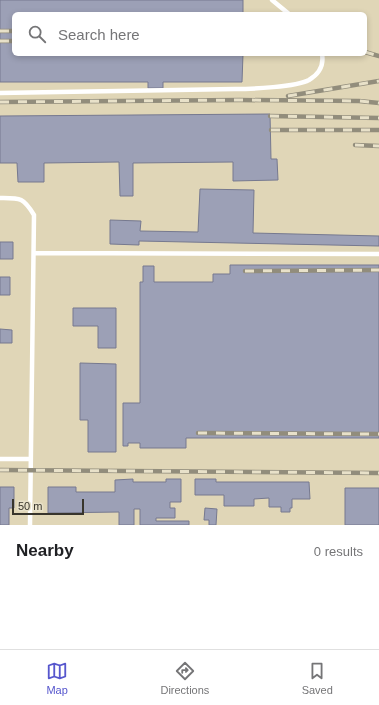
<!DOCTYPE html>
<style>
:root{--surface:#fff;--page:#f6f6f6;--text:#202124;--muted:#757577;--line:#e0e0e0;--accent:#5656cd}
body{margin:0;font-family:Arial,sans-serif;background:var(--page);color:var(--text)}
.scale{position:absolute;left:12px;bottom:10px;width:72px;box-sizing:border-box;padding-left:4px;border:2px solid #38352c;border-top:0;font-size:11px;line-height:14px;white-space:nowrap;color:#38352c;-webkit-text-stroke:3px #e8e1c9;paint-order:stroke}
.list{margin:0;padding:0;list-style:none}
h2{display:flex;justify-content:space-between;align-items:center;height:52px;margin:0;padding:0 16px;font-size:17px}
h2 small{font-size:13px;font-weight:400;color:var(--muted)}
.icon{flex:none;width:22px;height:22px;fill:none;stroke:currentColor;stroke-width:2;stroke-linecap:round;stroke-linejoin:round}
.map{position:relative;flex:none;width:379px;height:525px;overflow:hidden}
.search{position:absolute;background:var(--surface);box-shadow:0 2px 6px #0003;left:12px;right:12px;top:12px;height:44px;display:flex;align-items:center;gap:10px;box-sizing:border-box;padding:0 14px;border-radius:6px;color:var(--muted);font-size:15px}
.sheet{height:124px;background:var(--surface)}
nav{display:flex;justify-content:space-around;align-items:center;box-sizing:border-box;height:56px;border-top:1px solid var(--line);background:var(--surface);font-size:11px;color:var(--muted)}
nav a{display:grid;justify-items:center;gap:2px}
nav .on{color:var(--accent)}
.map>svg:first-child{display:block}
</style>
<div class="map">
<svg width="379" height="525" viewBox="0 0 379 525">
<rect width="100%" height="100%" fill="#e8e1c9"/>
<path fill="#e0d6b7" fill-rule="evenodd" d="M0,0h379v525h-379zM14,14h351v40h-351z"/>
<path fill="#9ca0b6" stroke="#76798f" d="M0,0h243v14h-229v40h229l-1,28h-79v6h-15v-6h-148z
M270,114l1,45h6l1,21 -45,1v-19l-100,1v33h-13l-1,-34 -75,1v19h-26l-1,-19h-17v-47z
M200,189l54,1 -1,43 126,3v10l-240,-5v4l-29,-1v-24l31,1 -1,10 58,1z
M0,242h13v17h-13z
M230,265h149v173h-193v10h-46v-5h-12v3h-5v-43h17v-121h3v-16h11v16h59v-8h17z
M0,277h10v18h-10z
M73,308h43v40h-18v-22h-25z
M0,329l12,1v13h-12z
M80,363l36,1v88h-28v-32h-8z
M133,479v3h33v-3h15v23h-11v6h5v10h-19v3h33v4h-49v-16h-6v16h-15v-13l-71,1v-26h28v5h39v-12z
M195,479h21v3h93l1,17h-18v9h-2v4h-9v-5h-12v-9l-15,1v7h-30v-11h-29z
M0,487h14v21h-5v17h-9z
M345,488h34v37h-34z
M205,508l12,1 -1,16h-7v-5h-5z"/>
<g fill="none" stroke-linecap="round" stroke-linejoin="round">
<path stroke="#fff" stroke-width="4.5" d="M272,0l17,14
M0,93l235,-4c16,0 61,-2 74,-9 10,-6 15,-15 13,-26
M0,198c20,0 23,-1 34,17l-4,310
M34,253l345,1
M0,459h30"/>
<defs>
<path id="rail" d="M0,31h14
M0,41h14
M365,52l14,4
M288,96l91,-15
M0,102l240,-2 119,1 20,2
M270,116l109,2
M271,130h108
M355,145l24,1
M245,271l134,-1
M198,433l181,1
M0,470l379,3"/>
</defs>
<use href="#rail" stroke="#928d7c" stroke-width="4.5"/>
<use href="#rail" stroke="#e8e1c9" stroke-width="3" stroke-dasharray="9" stroke-linecap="butt"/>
</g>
</svg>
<div class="scale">50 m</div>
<div class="search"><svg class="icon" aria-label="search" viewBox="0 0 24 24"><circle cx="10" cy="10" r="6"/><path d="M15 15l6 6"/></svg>Search here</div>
</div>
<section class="sheet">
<h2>Nearby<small>0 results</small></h2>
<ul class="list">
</ul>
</section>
<nav>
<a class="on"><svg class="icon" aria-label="map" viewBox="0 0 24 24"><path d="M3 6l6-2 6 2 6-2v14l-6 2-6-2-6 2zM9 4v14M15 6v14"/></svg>Map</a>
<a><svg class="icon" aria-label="directions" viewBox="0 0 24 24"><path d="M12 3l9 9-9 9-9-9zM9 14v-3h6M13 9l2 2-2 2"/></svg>Directions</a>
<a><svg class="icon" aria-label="saved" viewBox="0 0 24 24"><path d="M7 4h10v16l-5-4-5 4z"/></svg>Saved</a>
</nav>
